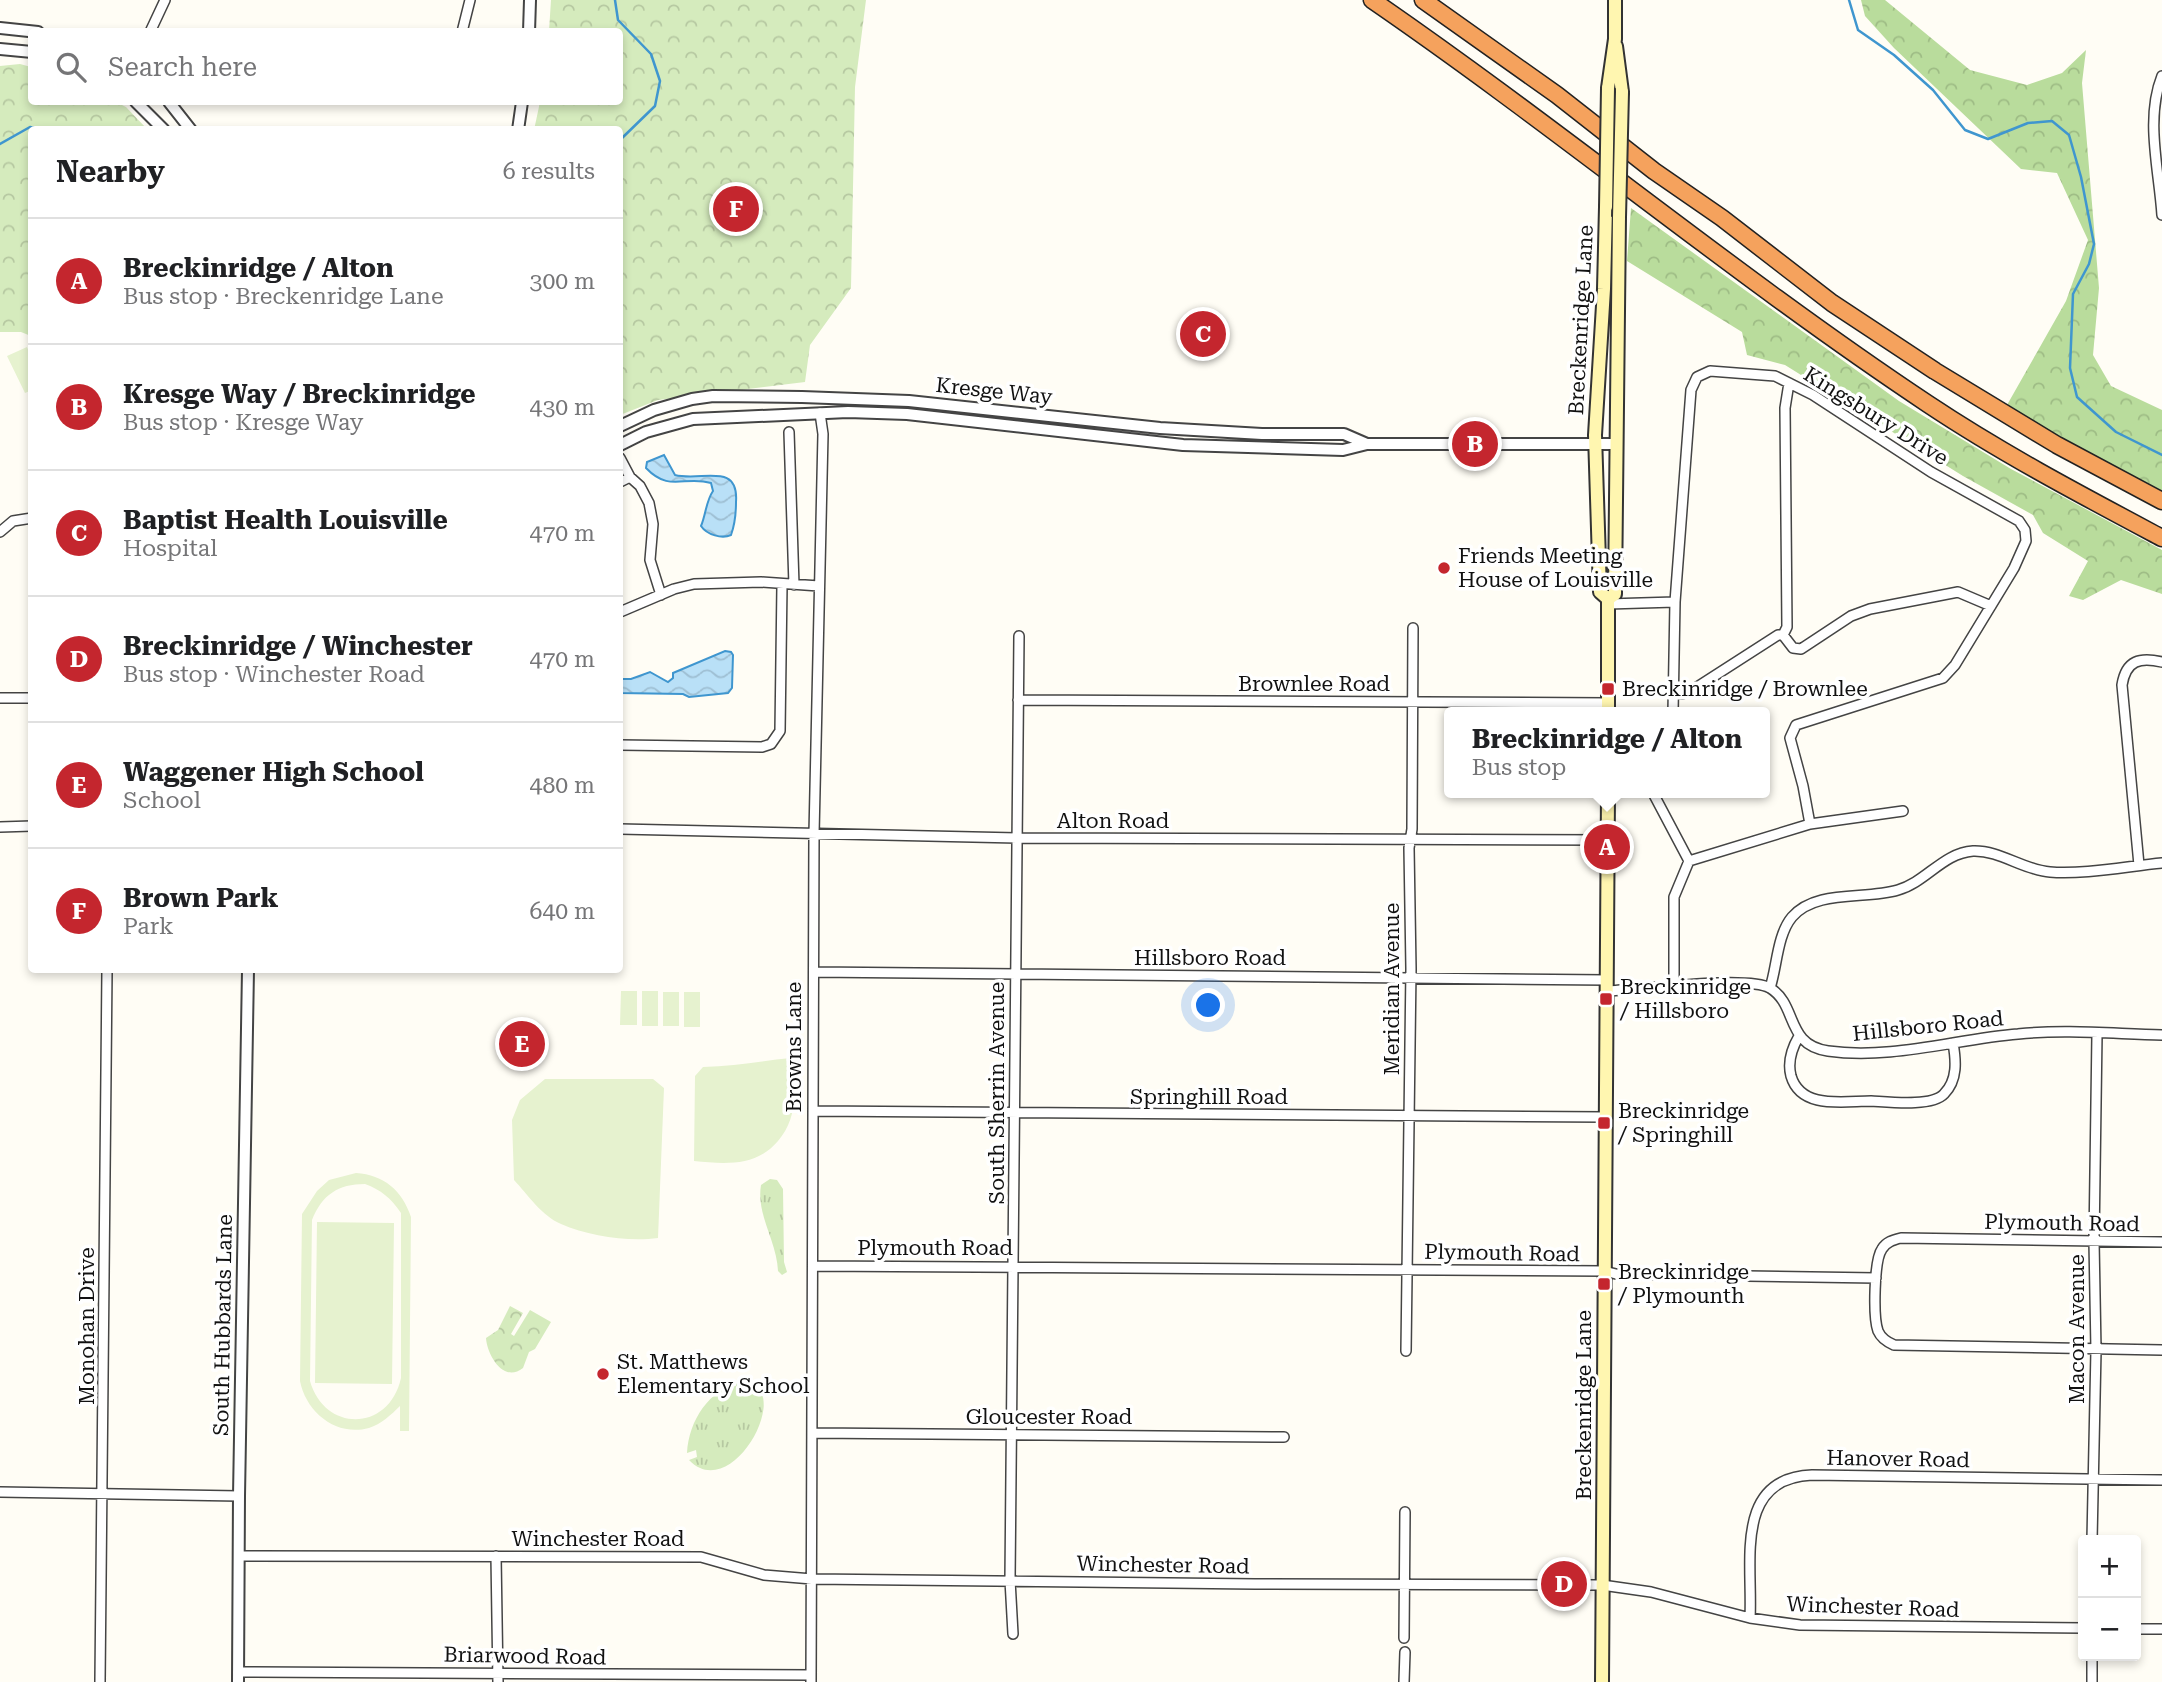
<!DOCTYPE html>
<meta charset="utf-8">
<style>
:root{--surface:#fff;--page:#f6f6f6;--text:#202124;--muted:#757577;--line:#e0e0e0;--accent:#c4262e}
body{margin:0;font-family:"Roboto Serif",serif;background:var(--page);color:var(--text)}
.controls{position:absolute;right:21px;bottom:21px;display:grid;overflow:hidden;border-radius:7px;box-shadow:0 4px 10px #0003}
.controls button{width:63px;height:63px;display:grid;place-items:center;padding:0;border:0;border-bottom:2px solid var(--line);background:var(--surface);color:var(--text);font:35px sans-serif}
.you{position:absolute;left:1209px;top:1006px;width:24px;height:24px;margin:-18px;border:5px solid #fff;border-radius:50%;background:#1a73e8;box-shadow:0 0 0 10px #1a73e833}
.badge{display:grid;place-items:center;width:46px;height:46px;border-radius:50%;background:var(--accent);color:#fff;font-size:23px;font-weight:700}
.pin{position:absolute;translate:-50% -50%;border:4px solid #fff;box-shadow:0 2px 7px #0006}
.popup{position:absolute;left:1444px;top:707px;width:326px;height:91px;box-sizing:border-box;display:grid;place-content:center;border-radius:7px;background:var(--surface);filter:drop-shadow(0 2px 5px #0005);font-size:23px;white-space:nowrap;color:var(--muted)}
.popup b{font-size:26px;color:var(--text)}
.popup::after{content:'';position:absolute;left:50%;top:100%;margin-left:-14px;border:14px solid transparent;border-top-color:var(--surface)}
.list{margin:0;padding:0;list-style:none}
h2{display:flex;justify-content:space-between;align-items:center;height:91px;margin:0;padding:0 28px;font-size:30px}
h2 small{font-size:23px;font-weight:400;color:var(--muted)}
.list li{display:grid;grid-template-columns:46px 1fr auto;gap:21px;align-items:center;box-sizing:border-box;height:126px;padding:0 28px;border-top:2px solid var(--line)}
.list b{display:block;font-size:26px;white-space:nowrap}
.list p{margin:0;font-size:23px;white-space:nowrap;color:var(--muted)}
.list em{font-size:23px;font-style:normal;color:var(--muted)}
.icon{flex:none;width:38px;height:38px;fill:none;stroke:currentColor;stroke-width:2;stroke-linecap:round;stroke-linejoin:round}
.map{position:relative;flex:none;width:2162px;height:1682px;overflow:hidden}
.search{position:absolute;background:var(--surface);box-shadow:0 4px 10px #0003;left:28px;top:28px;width:595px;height:77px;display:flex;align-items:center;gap:18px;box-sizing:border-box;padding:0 24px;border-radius:7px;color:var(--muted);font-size:26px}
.panel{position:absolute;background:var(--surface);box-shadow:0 4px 10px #0003;left:28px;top:126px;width:595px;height:847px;border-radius:7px}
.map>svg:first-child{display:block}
</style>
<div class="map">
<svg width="2162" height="1682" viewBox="0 0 2162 1682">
<defs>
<pattern id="grass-tufts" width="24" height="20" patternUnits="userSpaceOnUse" patternTransform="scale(1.75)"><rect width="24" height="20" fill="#d5ebbd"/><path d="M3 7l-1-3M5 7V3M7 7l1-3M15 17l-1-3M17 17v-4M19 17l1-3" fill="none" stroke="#b6c8a1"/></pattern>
<pattern id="forest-crowns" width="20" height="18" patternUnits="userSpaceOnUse" patternTransform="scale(1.75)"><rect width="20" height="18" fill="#b9dc9c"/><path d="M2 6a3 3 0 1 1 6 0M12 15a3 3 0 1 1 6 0" fill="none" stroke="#9ebc85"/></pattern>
<pattern id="park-crowns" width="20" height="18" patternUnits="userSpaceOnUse" patternTransform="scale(1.75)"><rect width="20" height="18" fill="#d5ebbd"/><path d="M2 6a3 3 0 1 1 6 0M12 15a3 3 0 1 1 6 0" fill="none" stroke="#b6c8a1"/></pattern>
<pattern id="water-waves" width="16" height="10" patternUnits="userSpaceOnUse" patternTransform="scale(1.75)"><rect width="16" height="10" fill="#b9e0f7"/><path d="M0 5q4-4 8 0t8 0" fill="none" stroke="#9ebfd3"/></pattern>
</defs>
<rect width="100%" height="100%" fill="#fffdf5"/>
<path fill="url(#grass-tufts)" d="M770,1179l7,1 6,9 1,73 3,10 -5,3 -4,-4c-1,-30 -22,-56 -17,-86z
M742,1382c56,0 -9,124 -53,78l8,-3 -1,-7 -9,3c2,-33 22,-64 55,-71z"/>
<path fill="url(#forest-crowns)" d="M1861,0h24l85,70 57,15 35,-12 24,-23 -4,33 17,205 -6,67 18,31 51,24v82l-121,-65 -34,-22 59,-104 22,-61 -31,-67 -36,-4 -127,-121 -29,-32z
M1631,208l268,193 112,68 151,81v44l-41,-14 -38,20 -14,-4 19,-35 -45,-28 -10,-18 -70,-39 -178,-111 -38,-10 -5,-23 -115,-71z"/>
<path fill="url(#park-crowns)" d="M551,0h315l-11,87 -4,201 -41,57 -5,37 -147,18 -38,15v-285h-86l6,-28h80v-70l-71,-1z
M20,64l11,3 1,35h84l10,5 21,22 -115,1 -1,206 -10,-4h-21v-266z
M510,1306l13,7 -12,21 3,2 16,-26 21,12 -16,27 -6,3 -6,16c-20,16 -36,-14 -37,-30l12,-8z"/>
<path fill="#e6f2cf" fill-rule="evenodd" d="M27,347l4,10 1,33 -7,3 -18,-37z
M621,991h16v34h-17z
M642,991h16v35h-16z
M663,992h16v34h-16z
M684,992h16v35h-16z
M791,1058c1,13 3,26 3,38 0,17 -5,32 -16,45 -22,26 -53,23 -84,20l1,-85 8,-9c30,-1 58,-6 88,-9z
M545,1079h108l11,9 -6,150c-30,4 -69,-2 -97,-14 -19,-8 -33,-29 -47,-44l-2,-60 8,-20z
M356,1173c28,2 46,17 55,44l-2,214h-9v-25c-9,9 -19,18 -31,22 -33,9 -63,-16 -69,-47l2,-167 15,-23 12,-11zM365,1184c16,6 26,14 36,29v165c-12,54 -76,55 -91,3l2,-161c10,-25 26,-36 53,-36z
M317,1222l77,1 -2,161 -77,-1z"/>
<path fill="url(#water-waves)" stroke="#3f96cf" stroke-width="2" d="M664,455l11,20c26,7 64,-14 61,27 0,12 -1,22 -5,33 -9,4 -24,0 -30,-9 5,-12 5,-25 12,-35l-2,-8c-27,-8 -41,10 -65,-15l1,-6z
M725,651l6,1 2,3 -1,33 -4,5 -39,4 -6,-3 -63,-1v-14h11l19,-7 18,10 5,-4v-5z"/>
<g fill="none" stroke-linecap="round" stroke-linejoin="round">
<path stroke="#3f96cf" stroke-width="2.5" d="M615,0l3,20 33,34 9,27 -5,25 -35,34
M1849,0l9,30 36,25 39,35 32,40 23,9 40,-16 24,-2 17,14 12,42 13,67 -5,20 -16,30 -3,74 7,29 39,35 46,23
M0,144l30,-17 16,3"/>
<defs>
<path id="minor" d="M150,32l15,-32
M462,32l8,-32
M2162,76c-17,43 -3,93 0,139
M789,432l5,153
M620,458l10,19 10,9 9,17 4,21 -3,36 11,35
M620,482l10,-5
M0,532l13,-11 19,-3
M1608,604l67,-2
M620,612l54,-23 20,-5 67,-2 58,4
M1783,635l4,-8 -2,-219 4,-25
M1674,692l8,2 12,-5 84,-54h5l10,13 8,1 50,-33 19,-7 88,-17 33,14
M0,698h32
M1018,700l590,3
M1673,712l2,-110 16,-212 6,-13 13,-6 65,5 38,19 118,77 88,49 6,9 1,11 -12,27 -59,97 -12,13 -147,47 -6,13 13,48 7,38
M620,745l142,2 9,-3 9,-13 2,-146
M1653,793l36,68 -15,36v90
M0,827l32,-1
M620,829l397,9 590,2
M1689,861l121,-37 93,-13
M2139,865l-17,-180c4,-25 18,-28 40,-23
M814,972l793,8
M1770,988c7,-21 7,-53 22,-71 24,-28 73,-17 106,-27 28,-8 45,-37 75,-39 27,-1 50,19 77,21 32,3 79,-6 112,-9
M1606,991c33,-1 141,-16 164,-3 28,17 15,57 58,63 63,9 128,-12 190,-17 48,-5 97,0 144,1
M1799,1036c-7,12 -12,25 -8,40 10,34 53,25 80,25 18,1 61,6 73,-7 14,-14 12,-34 9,-51
M813,1111l791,6
M2162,1242l-261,-4c-8,2 -15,4 -19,11 -8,11 -9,68 -4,82 3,7 9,11 16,14l268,5
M813,1266l791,5 12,3 260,4
M1406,1351l5,-382 -2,-121 3,-19 1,-201
M813,1433l471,4
M0,1492l239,4
M2092,1540l4,-190 -2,-109 3,-207
M240,1556l461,1 63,18 48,4 443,5 347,1 49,7 99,26 50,7 283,3
M496,1556l2,126
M1750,1618c3,-55 -17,-140 62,-143l350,5
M2136,1629h26
M1013,1634l-3,-54 9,-944
M1404,1638l1,-126
M238,1672l573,3
M100,1682l7,-712
M811,1682l3,-848 9,-400 -3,-21
M1404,1682l1,-30
M2092,1682v-26"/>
<path id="tertiary" d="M0,28l38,4
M529,32l1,-32
M0,49l32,3
M136,102l28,28
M169,102l22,28
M518,130l4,-28
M620,426l34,-16 38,-11 21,-3 89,1 107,4 251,27 102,6h82l23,10
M620,445l26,-13 47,-13 155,-7 59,2 276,31 160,5 24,-6h249
M238,1682l1,-186 9,-526"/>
<path id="secondary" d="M1616,46l6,46
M1608,88l7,-49v-39
M1606,207l-2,82 -9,146 5,157 8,7
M1608,712v-113l7,-5 4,-377
M1602,1682l6,-889"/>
<path id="motorway" d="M1372,0c189,130 365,277 556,404 75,50 155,92 234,134
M1423,0l134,95 97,76 68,47 110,85 103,68 122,74 105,56"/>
</defs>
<use href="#minor" stroke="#444" stroke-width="12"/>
<use href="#tertiary" stroke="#444" stroke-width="14"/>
<use href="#secondary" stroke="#333" stroke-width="16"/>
<use href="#motorway" stroke="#222" stroke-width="19"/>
<use href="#minor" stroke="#fff" stroke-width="9"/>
<use href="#tertiary" stroke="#fff" stroke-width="10"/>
<use href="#secondary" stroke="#fff6b0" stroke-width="12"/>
<use href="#motorway" stroke="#f5a25d" stroke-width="16"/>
<defs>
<path id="secondary-bridge" d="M1606,207l2,-119
M1619,217l3,-125"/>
</defs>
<use href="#secondary-bridge" stroke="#333" stroke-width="16" stroke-linecap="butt"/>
<use href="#secondary-bridge" stroke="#fff6b0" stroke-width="12"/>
</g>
<g fill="#c4262e" stroke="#fff" stroke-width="2.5">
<circle cx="1444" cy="568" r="7"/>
<rect x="1601" y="682" width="14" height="14" rx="3.5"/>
<rect x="1599" y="992" width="14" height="14" rx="3.5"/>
<rect x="1597" y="1116" width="14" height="14" rx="3.5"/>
<rect x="1597" y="1277" width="14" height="14" rx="3.5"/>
<circle cx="603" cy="1374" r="7"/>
</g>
<g text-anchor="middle" stroke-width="7" stroke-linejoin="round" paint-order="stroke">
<g font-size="21" fill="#111" stroke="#fff">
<text transform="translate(1581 320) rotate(-87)" y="7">Breckenridge Lane</text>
<text transform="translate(994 391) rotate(6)" y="7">Kresge Way</text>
<text transform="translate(1876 416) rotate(32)" y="7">Kingsbury Drive</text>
<text x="1314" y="691">Brownlee Road</text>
<text x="1113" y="828">Alton Road</text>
<text x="1210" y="965">Hillsboro Road</text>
<text transform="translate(1392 989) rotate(-90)" y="7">Meridian Avenue</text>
<text transform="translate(1928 1026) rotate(-6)" y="7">Hillsboro Road</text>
<text transform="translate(794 1047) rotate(-90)" y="7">Browns Lane</text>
<text transform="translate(997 1093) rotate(-90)" y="7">South Sherrin Avenue</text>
<text x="1209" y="1104">Springhill Road</text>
<text transform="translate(2062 1223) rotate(1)" y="7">Plymouth Road</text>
<text x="935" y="1255">Plymouth Road</text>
<text transform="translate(1502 1253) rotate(1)" y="7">Plymouth Road</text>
<text transform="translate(223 1325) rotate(-89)" y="7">South Hubbards Lane</text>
<text transform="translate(87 1326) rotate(-90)" y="7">Monohan Drive</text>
<text transform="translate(2077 1329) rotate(-90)" y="7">Macon Avenue</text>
<text transform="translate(1584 1405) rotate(-90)" y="7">Breckenridge Lane</text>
<text x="1049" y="1424">Gloucester Road</text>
<text transform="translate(1898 1459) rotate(1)" y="7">Hanover Road</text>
<text x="598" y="1546">Winchester Road</text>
<text transform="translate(1163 1565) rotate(1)" y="7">Winchester Road</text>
<text transform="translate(1873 1607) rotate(2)" y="7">Winchester Road</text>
<text transform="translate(525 1656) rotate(1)" y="7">Briarwood Road</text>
</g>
<g font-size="21" fill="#111" stroke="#fff" text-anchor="start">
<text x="1458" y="563">Friends Meeting<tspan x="1458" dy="24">House of Louisville</tspan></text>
<text x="1622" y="696">Breckinridge / Brownlee</text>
<text x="1620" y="994">Breckinridge<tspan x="1620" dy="24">/ Hillsboro</tspan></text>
<text x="1618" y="1118">Breckinridge<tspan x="1618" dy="24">/ Springhill</tspan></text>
<text x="1618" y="1279">Breckinridge<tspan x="1618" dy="24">/ Plymounth</tspan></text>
<text x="617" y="1369">St. Matthews<tspan x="617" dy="24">Elementary School</tspan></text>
</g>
</g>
</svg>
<div class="controls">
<button>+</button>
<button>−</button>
</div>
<div class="you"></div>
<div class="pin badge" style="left:1607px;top:847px">A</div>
<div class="popup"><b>Breckinridge / Alton</b>Bus stop</div>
<div class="pin badge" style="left:1475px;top:444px">B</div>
<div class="pin badge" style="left:1203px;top:334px">C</div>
<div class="pin badge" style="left:1564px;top:1584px">D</div>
<div class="pin badge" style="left:522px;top:1044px">E</div>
<div class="pin badge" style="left:736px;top:209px">F</div>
<div class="search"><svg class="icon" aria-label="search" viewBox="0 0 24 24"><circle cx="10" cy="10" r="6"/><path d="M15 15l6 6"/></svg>Search here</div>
<section class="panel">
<h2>Nearby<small>6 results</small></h2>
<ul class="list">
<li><span class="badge">A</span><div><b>Breckinridge / Alton</b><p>Bus stop · Breckenridge Lane</p></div><em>300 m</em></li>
<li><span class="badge">B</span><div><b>Kresge Way / Breckinridge</b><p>Bus stop · Kresge Way</p></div><em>430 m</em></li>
<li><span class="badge">C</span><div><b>Baptist Health Louisville</b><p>Hospital</p></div><em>470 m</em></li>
<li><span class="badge">D</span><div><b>Breckinridge / Winchester</b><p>Bus stop · Winchester Road</p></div><em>470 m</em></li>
<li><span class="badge">E</span><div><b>Waggener High School</b><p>School</p></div><em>480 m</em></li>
<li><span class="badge">F</span><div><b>Brown Park</b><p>Park</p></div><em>640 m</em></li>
</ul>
</section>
</div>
